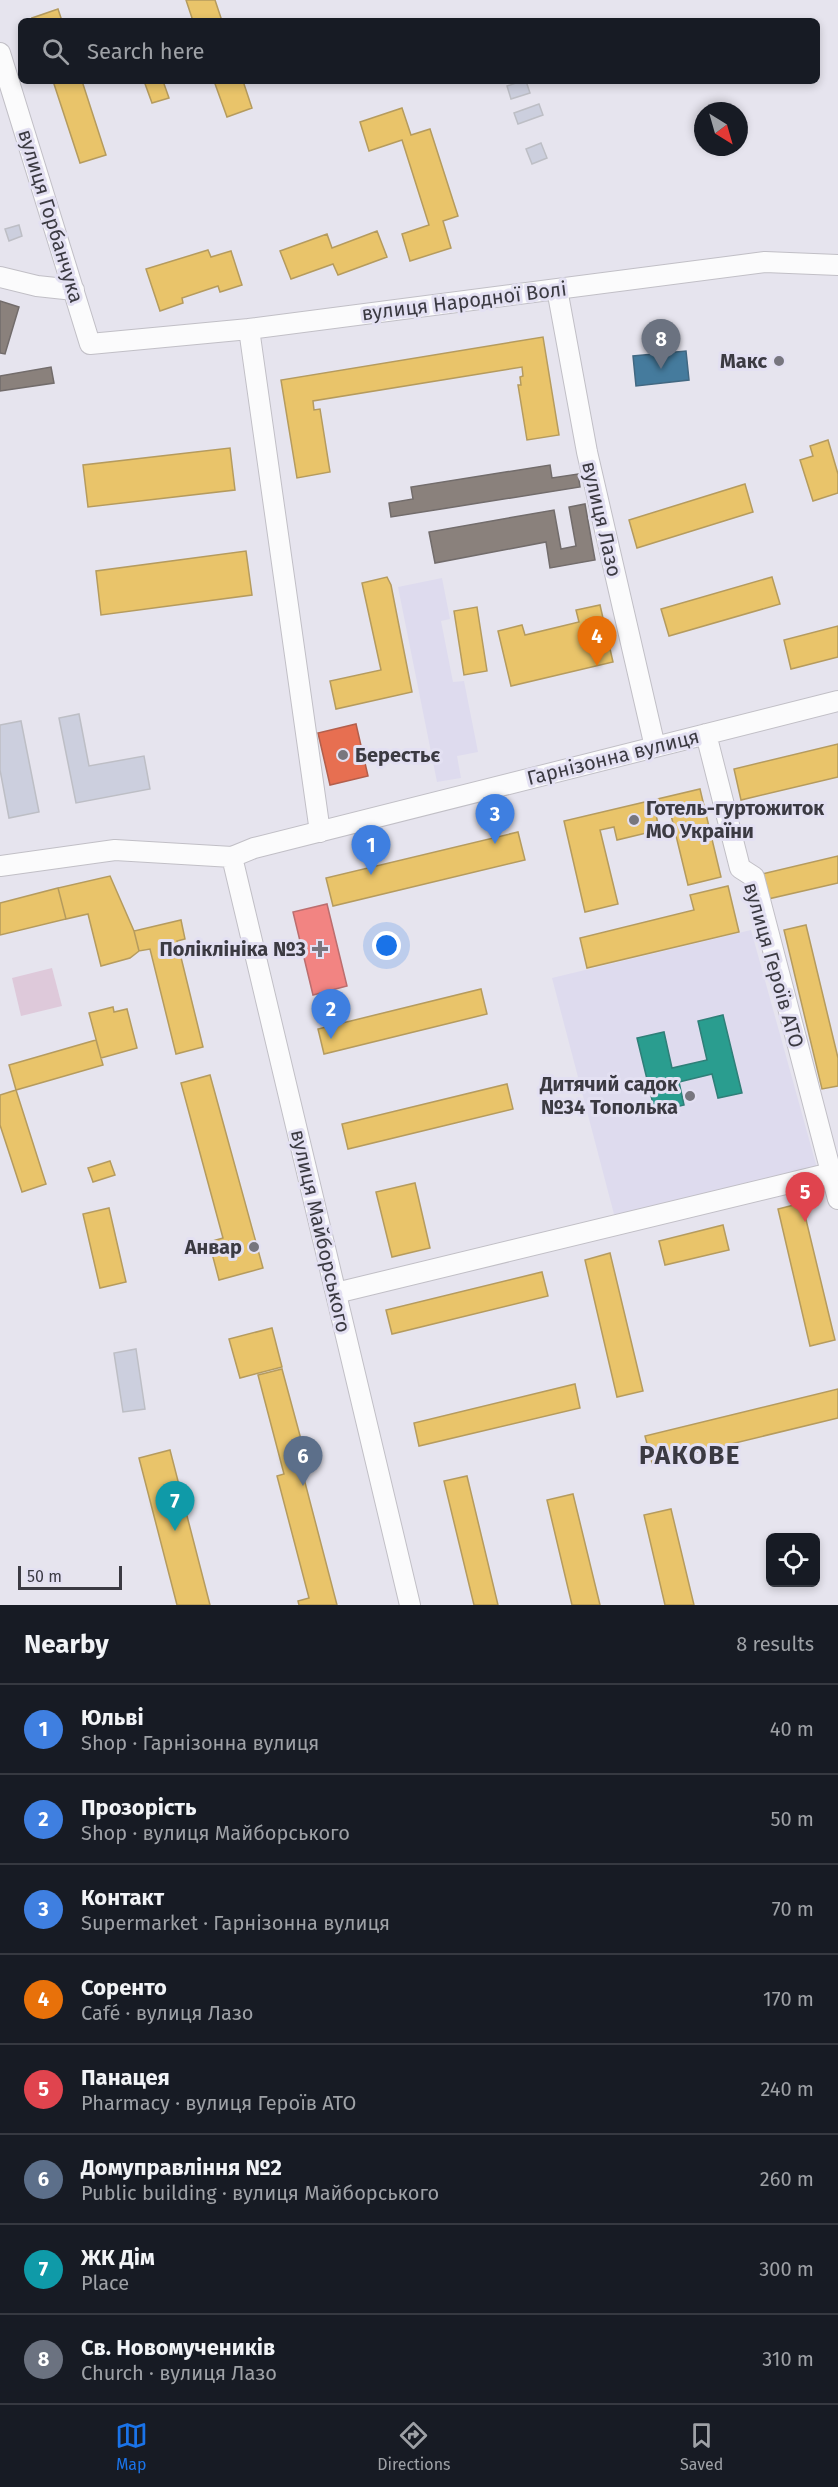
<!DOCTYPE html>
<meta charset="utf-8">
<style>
:root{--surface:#171b24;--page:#20242c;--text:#f1f3f6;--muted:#9ea1a6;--line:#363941;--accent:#1a73e8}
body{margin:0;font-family:"Fira Sans",sans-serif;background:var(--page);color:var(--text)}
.controls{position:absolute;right:18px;bottom:18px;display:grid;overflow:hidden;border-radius:9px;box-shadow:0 3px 9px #0003}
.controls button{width:54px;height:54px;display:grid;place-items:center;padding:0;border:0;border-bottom:2px solid var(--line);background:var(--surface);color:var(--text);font:30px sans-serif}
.compass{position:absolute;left:694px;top:102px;width:54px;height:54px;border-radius:50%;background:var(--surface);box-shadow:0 3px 9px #0003;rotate:143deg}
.scale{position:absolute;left:18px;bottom:15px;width:104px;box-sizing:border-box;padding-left:6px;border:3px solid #3b3a42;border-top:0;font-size:16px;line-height:21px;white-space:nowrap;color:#3b3a42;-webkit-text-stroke:4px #e3e0f2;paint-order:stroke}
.you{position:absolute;left:387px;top:946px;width:21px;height:21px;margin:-15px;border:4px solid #fff;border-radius:50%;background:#1a73e8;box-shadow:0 0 0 9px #1a73e833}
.badge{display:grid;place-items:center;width:39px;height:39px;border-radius:50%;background:var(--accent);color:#fff;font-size:20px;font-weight:700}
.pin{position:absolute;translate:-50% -50px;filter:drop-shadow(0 2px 3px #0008)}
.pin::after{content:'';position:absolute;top:32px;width:21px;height:18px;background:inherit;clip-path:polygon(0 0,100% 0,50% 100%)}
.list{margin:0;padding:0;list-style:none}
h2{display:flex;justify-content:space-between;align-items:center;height:78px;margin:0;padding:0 24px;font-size:26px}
h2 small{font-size:20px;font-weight:400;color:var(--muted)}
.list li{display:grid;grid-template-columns:39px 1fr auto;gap:18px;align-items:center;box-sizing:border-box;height:90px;padding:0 24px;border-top:2px solid var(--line)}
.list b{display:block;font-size:22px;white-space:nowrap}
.list p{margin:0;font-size:20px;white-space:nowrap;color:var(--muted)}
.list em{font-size:20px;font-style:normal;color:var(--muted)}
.icon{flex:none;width:33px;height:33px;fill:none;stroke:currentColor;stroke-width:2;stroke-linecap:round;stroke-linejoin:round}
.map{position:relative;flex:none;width:838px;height:1605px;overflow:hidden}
.search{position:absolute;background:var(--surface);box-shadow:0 3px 9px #0003;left:18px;right:18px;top:18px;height:66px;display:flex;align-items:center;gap:15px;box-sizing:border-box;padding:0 21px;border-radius:9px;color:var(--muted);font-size:22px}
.sheet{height:798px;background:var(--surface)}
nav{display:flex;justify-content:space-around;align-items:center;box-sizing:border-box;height:84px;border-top:2px solid var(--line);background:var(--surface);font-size:16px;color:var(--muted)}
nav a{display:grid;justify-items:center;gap:3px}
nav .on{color:var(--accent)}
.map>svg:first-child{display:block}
</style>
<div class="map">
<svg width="838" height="1605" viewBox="0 0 838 1605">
<rect width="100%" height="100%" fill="#e6e4ee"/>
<path fill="#dedbee" d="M442,578l8,41 -9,2 12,61 11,-1 14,71 -21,4 4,22 -24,4 -39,-195z
M751,930l66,238 -202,50 -63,-240z"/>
<path fill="#dec9da" d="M52,968l10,38 -41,10 -9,-38z"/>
<path fill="#e9c46a" stroke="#b59b5e" stroke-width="1.5" d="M186,0h29l7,21h-29z
M58,9l4,12h-28l-2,-3z
M53,81h29l24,74 -26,8z
M144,81h19l6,17 -17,5z
M214,81h29l9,27 -25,9z
M402,108l9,27 19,-6 28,87 -15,5 8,27 -41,13 -8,-27 27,-9 -27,-85 -33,11 -9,-29z
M377,231l10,26 -49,18 -5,-11 -42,15 -11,-28 47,-17 5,14z
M208,250l3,7 20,-6 11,34 -22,7 -2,-6 -36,12 1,5 -23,8 -14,-42z
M543,337l16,98 -32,5 -9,-55h3l-1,-8 3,-1 -1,-9 -209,34 1,9 6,-1 10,63 -33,6 -16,-98z
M828,440l10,34v19l-25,8 -13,-41 13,-4 -3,-10z
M230,448l5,42 -147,17 -5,-42z
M745,484l8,28 -116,36 -8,-28z
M246,551l6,44 -151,20 -5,-44z
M387,577l4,8 21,107 -76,17 -6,-28 51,-11 -19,-87z
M772,577l8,27 -111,32 -8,-27z
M600,605l13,57 -102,24 -13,-55 24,-6 3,10 54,-13 -3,-12z
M477,607l10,64 -23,4 -10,-64z
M838,626v31l-47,12 -7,-29z
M838,744v33l-97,23 -7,-31z
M700,789l21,88 -33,8 -18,-74 -14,3 3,16 -42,10 -3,-13 -14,3 18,74 -33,8 -21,-91z
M518,832l7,28 -192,46 -7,-28z
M838,856v27l-70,16 -6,-25z
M110,876l24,55 5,20 -9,7 -29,8 -13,-52 -22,5 -8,-31z
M728,886l11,46 -152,36 -7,-30 114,-28 -4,-15z
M58,888l8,31 -66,16v-32z
M181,920l4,19 -8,2 26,106 -27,7 -26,-105 -11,2 -5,-20z
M806,925l32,133v28l-16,3 -38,-159z
M481,989l6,25 -163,40 -6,-25z
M113,1007l1,5 13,-3 10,39 -36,10 -12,-45z
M96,1040l7,25 -87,25 -7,-25z
M210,1075l53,193 -44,12 -10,-38 14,-4 -42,-155z
M507,1084l6,25 -165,40 -6,-25z
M16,1090l30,94 -24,8 -22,-67v-30z
M110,1161l5,14 -22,7 -5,-14z
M415,1183l15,65 -38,9 -16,-65z
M802,1203l33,137 -25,6 -32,-137z
M109,1208l17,74 -26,6 -17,-74z
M723,1225l6,25 -64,15 -6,-24z
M610,1253l33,138 -26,6 -32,-137z
M542,1272l6,24 -156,38 -6,-24z
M272,1328l10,39 -42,11 -11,-39z
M282,1369l27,100 -7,2 35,134h-38l-1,-4 11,-3 -32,-122 7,-2 -26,-99z
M575,1384l5,24 -161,38 -5,-23z
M838,1389v29l-186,45 -7,-27z
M170,1450l40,155h-33l-38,-147z
M467,1476l31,129h-24l-30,-124z
M573,1494l27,111h-28l-25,-105z
M671,1509l23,96h-29l-21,-90z"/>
<path fill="#e76f51" stroke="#b35f4c" stroke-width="1.5" d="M356,724l12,52 -38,9 -12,-52z"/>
<path fill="#2a9d8f" stroke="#2f7f78" stroke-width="1.5" d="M723,1015l19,78 -24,5 -6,-24 -33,8 5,23 -29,7 -18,-74 27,-6 8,36 35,-8 -9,-39z"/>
<path fill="#f28482" stroke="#bb6e6f" stroke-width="1.5" d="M327,904l20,82 -34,9 -20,-83z"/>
<path fill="#457b9d" stroke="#426882" stroke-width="1.5" d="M686,351l3,29 -53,6 -3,-30z"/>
<path fill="#8a817c" stroke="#726c6b" stroke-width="1.5" d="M0,301l19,6 -14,47 -5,-1z
M51,367l3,16 -54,8v-15z
M550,465l2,13 26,-4 2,13 -189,30 -2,-14 24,-4 -2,-12z
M585,504l10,56 -45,8 -4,-26 -111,21 -6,-31 125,-22 7,39 15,-3 -7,-39z"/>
<path fill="#cccfde" stroke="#bdbec5" stroke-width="1.5" d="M522,81h4l4,12 -19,6 -4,-13z
M539,104l4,11 -25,9 -4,-11z
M541,143l6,15 -15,6 -6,-15z
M19,225l3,11 -13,5 -4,-12z
M79,714l10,52 55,-10 6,33 -74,14 -17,-85z
M21,721l18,91 -30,6 -9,-48v-45z
M136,1349l9,60 -22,3 -9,-59z"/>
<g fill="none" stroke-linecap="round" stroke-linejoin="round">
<defs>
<path id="minor" d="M0,53l90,291 159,-15 516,-67 73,3
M0,277l37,9 37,4
M557,289l30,163 68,295
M249,329l71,503
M706,734l34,134 14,9 84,322
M232,857l178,748
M0,866l115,-16 117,7 22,-9 584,-147
M336,1293l495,-120"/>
</defs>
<use href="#minor" stroke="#c1bfc6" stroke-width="22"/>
<use href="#minor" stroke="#fbfbfc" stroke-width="20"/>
</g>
<g fill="#77767e" stroke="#e3e0f2" stroke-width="2">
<circle cx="779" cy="361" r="6"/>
<circle cx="343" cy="755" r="6"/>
<circle cx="634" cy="820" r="6"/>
<path d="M317 940h6v6h6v6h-6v6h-6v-6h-6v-6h6z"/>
<circle cx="690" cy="1096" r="6"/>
<circle cx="254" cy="1247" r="6"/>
</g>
<g text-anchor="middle" stroke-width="6" stroke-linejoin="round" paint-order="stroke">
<g font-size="20" fill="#3b3a42" stroke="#e3e0f2">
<text transform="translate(51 216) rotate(73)" y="7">вулиця Горбанчука</text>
<text transform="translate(464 301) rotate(-7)" y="7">вулиця Народної Волі</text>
<text transform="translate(602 519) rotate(77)" y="7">вулиця Лазо</text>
<text transform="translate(613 757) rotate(-14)" y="7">Гарнізонна вулиця</text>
<text transform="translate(774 965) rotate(74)" y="7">вулиця Героїв АТО</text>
<text transform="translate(321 1231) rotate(77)" y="7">вулиця Майборського</text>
</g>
<g font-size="20" font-weight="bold" fill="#3b3a42" stroke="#e3e0f2" text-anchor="end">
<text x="767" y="368">Макс</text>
<text x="355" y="762" text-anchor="start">Берестьє</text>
<text x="646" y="815" text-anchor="start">Готель-гуртожиток<tspan x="646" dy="23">МО України</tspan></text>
<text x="306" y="956">Поліклініка №3</text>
<text x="678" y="1091">Дитячий садок<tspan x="678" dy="23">№34 Тополька</tspan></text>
<text x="242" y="1254">Анвар</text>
</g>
<g font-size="26" font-weight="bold" letter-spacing="1.5" fill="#3b3a42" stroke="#e3e0f2">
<text x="690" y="1464">РАКОВЕ</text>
</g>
</g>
</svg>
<div class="controls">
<button><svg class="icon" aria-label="locate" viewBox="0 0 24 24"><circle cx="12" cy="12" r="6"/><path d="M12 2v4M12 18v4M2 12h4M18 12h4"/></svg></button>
</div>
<svg class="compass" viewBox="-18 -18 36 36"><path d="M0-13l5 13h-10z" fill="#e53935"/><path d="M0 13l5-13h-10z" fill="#9ea1a6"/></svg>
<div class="scale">50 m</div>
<div class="you"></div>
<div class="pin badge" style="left:371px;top:875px;background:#3f7fe0">1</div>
<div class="pin badge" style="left:331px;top:1039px;background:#3f7fe0">2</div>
<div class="pin badge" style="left:495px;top:844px;background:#3f7fe0">3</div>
<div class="pin badge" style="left:597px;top:666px;background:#e8710a">4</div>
<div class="pin badge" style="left:805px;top:1222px;background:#e0444e">5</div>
<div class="pin badge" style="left:303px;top:1486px;background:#5c6f8a">6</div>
<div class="pin badge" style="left:175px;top:1531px;background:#0f9aa8">7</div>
<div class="pin badge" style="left:661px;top:369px;background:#6b7280">8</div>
<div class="search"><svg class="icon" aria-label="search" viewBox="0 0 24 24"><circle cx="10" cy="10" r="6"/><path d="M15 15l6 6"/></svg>Search here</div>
</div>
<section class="sheet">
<h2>Nearby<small>8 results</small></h2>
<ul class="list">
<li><span class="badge" style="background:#3f7fe0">1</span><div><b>Юльві</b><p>Shop · Гарнізонна вулиця</p></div><em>40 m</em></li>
<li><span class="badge" style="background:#3f7fe0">2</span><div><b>Прозорість</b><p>Shop · вулиця Майборського</p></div><em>50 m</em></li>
<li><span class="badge" style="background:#3f7fe0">3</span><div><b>Контакт</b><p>Supermarket · Гарнізонна вулиця</p></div><em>70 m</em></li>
<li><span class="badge" style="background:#e8710a">4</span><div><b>Соренто</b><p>Café · вулиця Лазо</p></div><em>170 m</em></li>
<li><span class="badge" style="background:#e0444e">5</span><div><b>Панацея</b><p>Pharmacy · вулиця Героїв АТО</p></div><em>240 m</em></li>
<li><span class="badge" style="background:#5c6f8a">6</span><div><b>Домуправління №2</b><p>Public building · вулиця Майборського</p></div><em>260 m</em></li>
<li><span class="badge" style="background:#0f9aa8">7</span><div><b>ЖК Дім</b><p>Place</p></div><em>300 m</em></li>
<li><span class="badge" style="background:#6b7280">8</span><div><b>Св. Новомучеників</b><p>Church · вулиця Лазо</p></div><em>310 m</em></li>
</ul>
</section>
<nav>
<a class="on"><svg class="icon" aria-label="map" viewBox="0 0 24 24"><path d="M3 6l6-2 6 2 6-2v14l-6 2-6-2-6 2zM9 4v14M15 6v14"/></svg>Map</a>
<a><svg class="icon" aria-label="directions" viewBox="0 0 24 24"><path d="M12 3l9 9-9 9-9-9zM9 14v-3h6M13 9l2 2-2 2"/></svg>Directions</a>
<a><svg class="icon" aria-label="saved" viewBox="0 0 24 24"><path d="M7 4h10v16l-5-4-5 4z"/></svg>Saved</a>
</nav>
